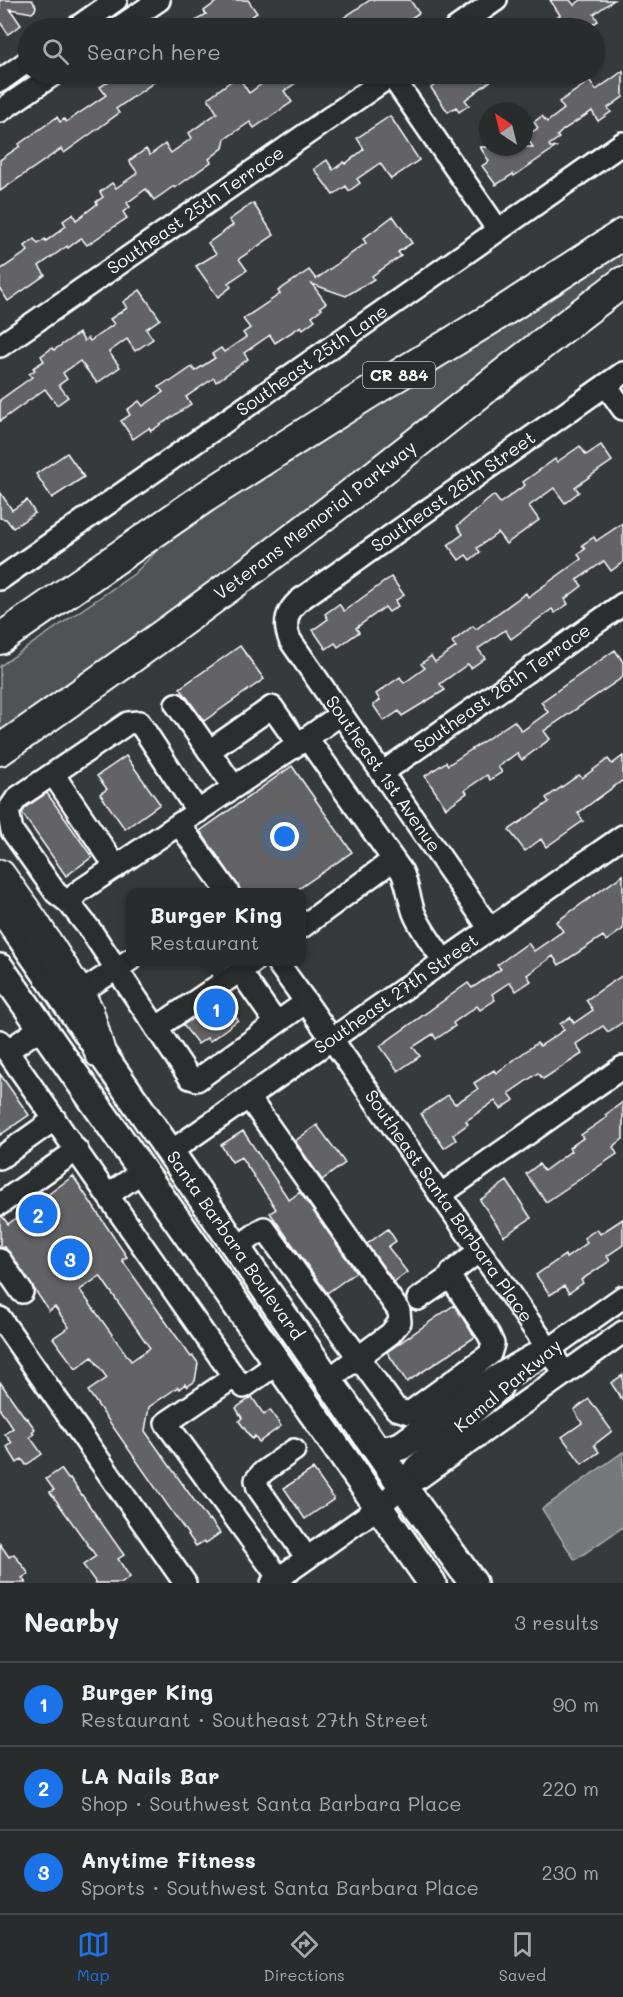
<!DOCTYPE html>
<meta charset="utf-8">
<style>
:root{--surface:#292c2c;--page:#353838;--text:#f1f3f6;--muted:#a5a7a9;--line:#454848;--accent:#1a73e8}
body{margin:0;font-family:Mali,sans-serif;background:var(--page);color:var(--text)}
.compass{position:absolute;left:479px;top:102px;width:54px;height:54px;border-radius:50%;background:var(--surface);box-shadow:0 2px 4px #0004;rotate:325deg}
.you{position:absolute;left:285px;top:837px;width:21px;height:21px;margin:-15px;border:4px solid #fff;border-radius:50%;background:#1a73e8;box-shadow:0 0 0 9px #1a73e833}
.badge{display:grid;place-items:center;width:39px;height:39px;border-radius:50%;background:var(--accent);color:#fff;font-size:20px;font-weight:700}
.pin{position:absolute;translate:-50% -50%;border:3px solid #fff;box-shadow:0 2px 6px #0006}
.popup{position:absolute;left:126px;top:888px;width:180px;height:78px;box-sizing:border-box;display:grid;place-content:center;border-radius:12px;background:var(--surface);filter:drop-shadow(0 2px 4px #0005);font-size:20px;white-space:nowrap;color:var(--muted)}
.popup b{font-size:22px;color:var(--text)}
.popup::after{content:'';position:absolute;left:50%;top:100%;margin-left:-12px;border:12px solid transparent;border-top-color:var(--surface)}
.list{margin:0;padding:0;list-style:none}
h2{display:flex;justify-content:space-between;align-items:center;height:78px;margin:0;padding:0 24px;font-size:26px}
h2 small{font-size:20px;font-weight:400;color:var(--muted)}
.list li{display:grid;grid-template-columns:39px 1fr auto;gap:18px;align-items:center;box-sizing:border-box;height:84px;padding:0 24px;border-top:2px solid var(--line)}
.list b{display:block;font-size:22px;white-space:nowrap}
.list p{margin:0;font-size:20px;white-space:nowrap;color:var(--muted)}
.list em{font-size:20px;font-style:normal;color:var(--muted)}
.icon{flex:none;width:33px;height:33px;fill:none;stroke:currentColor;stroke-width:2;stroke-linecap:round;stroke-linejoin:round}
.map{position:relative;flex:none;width:623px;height:1583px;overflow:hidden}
.search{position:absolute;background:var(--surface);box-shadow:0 2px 4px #0004;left:18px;right:18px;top:18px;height:66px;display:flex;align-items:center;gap:15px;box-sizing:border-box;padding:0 21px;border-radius:33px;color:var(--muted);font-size:22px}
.sheet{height:330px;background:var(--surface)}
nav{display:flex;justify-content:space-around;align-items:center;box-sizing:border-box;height:84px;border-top:2px solid var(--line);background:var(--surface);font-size:16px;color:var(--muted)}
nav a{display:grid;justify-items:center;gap:3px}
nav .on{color:var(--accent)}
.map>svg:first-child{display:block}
</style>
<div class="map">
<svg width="623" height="1583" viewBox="0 0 623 1583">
<rect width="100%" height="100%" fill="#373a3b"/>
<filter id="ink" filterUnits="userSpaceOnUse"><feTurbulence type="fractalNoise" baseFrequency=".0167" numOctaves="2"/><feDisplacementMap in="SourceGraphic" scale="12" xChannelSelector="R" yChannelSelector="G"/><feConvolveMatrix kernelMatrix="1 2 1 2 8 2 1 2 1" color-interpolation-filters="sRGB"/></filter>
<g filter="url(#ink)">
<path fill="#505354" stroke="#a8a9aa" stroke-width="1.5" d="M623,246v20l-58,43 -348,272 -217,154v-69l134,-92 48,-49z"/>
<path fill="#767879" stroke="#adaeaf" stroke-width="1.5" d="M623,1452v75l-48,33 -33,-51z"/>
<path fill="#636465" stroke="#fff" stroke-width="1.5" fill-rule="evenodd" d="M0,0h32l4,6 -1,4 -3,3 -22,-4 11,16 -13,9 -8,-12z
M219,0h29l9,13 -23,15h-49l21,-14 -2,-3z
M370,0h40l9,13 -23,15h-48l-6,-9z
M550,0h20l4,5 7,-5h33l-20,14 4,7 -11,7h-3l-3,-4 -7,4h-34l20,-13z
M623,71v26l-15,11 3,4 -13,9 -6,-10 -29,19 -6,6 2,2 -10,7 1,2h6l-42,29 -1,-2 -17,11 -14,-19 7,-5 -9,-14h53l-7,-11 12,-8 -4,-6 8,-6 5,6 17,-13 -5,-7 31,-21 6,9z
M120,74h46l-50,35 3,4 -27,20 -28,20 -3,-4 -61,42v-31l20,-14 -1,-2 38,-27 3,5 4,-3 2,3 40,-27 -6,-8z
M276,74h33l-25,17 8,11 -38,26 -4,-6 -25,17 -2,9 -14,11 2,3 -36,26 -1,-2 -20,14 -8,-11 -19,14 3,4 -7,5 4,6 -40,27 -6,-7 -13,10 -1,-2 -28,20 6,9 -37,26 -8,-12v-19l28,-19 -3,-5 9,-7 4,5 7,-5 1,2 20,-15 -3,-5 10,-7 3,6 21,-16 -1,-2 7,-5 -3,-5 12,-9 4,5 20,-14 1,-2 -8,-11 17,-12 4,6 15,-11 6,9 21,-15 -3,-5 28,-20 -9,-15 30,-22 11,17z
M450,74h50l-35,26 4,5 -10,7 -3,-5 -8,5 -17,-24z
M390,116l29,44 -28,19 -11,-16 -23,16 3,4 -11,8 -3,-5 -13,9 -19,-26 13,-9 6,10 11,-8 1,2 19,-15 -7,-11z
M253,203l21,32 -35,24 8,11 -19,13 3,4 -13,10 -22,-31 20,-12 -8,-11 25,-18 -4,-5z
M393,216l19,27 -14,9 3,4 -29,20 2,3 -28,17 -34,-12 14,19 -6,4 2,2 -10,7 3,4 -12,9 -2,-3 -26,17 -5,-8 -26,18 4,6 -32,23 -2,-4 -28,19 5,7 -40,27 -2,-3 -16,11 -12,-18 9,-6 -3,-5 12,-9 4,5 20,-14 -4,-5 9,-6 2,1 22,-15 3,4 20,-13 -3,-4 9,-6 3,4 22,-15 -3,-4 7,-5 -7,-9 37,-25 -2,-3 31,-21 7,9 50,-36 -3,-4z
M140,290l20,29 -14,10 7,10 -18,12 -8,-12 -18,13 11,15 -23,16 -17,-22 -17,12 4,6 -8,6 9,12 -11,8 -12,-16 -45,32v-21l32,-23 -3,-3 6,-4 -2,-2 11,-7 -3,-5 11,-8 2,2 25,-17 5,8 4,-3 2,3 24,-17 -4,-5 17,-11 -4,-6z
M601,445l11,16 -37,26 4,5 -14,11 -11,-15 -25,18 10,14 -33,24 -8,-11 -21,15 3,4 -10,8 -4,-5 -7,5 -11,-15 15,-11 -6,-8 37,-31 6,8 25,-18 -2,-3 32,-23 2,3 23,-16 6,9z
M67,453l17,24 -32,21 -16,-24z
M0,492l12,18 15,-10 8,13 -22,15 -7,-9 -6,-1z
M623,523v39l-12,9 -7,-10 -27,19 5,6 -17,13 3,5 -13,9 -3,-4 -41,30 -6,-9 -27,19 7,9 -14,10 -3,-4 -28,20 5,6 -43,26 -3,-5 -15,10 -11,-16 7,-5 -4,-6 24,-17 4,6 21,-15 -4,-4 10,-8 4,6 21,-15 -4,-5 21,-16 3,3 50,-36 2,4 53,-38 -3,-5 7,-5 -3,-4 12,-8 2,4z
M391,577l13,18 -9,6 3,5 -9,6 -4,-5 -29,21 3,4 -21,15 -3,-4 -9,6 -13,-19 15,-11 -3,-5 14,-10 5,7z
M240,646l24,33 -60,42 -24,-33z
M615,650l8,12v15l-79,54 6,8 -28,21 -5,-7 -19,14 4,5 -12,8 -3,-5 -22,15 2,3 -21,15 -21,-32 21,-14 2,3 66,-44 8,10 26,-19 -7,-10z
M126,756l34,48 -35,25 -25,-35 7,-5 -10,-13z
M623,756v24l-45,33 5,8 -37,26 -5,-8 -16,12 -16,-21 40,-28 -3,-4 33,-23 3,3 26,-19 4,5z
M292,766l60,86 -58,40h-54l-2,-7 -38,-54z
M47,793l45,64 -26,19 -44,-63 4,-6z
M623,875v54l-17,12 -3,-5 -44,29 -6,-9 -26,19 4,6 -15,10 -6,-9 -18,12 3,6 -15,10 -3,-4 -24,17 2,3 -19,13 -3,-5 -20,13 7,9 -22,15 -18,-25 88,-63 4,5 29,-19 -4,-4 31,-22 6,8 29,-20 -7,-9z
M623,975v47l-15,10 -5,-6 -27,18 6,10 -39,25 -5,-6 -29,20 5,7 -13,9 -6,-8 -29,20 2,3 -15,11 3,5 -12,8 -23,-34 27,-19 7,9 23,-15 -4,-6 20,-13 2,3 41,-30 3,3 24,-16 -4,-6 10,-7 4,6 19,-13 -7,-10z
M223,998l15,22 -28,21 -3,-3 -9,6 -15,-19z
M0,1074l29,41 -29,20z
M623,1102v37l-10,8 4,7 -71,48 -20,-28 13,-10 5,7 27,-20 -2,-3 14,-10 -2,-3 26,-18 -2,-2z
M317,1125l28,38 -23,17 -27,-39z
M243,1131l46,69 11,-8 56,80 -29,21 -57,-80 6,-4 -35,-52 -9,5 -11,-17z
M73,1176l54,81 -5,3 69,97 2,-1 5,7 -3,18 -8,6 -2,-3 -6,5 -1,-2 -29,20 -4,24 63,89 2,-1 10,14 -14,10 -2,-2 -8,5 -108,-155 19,-13 -15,-21 -16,12 -23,-31 16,-11 -14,-20 -6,4 -39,-58 -6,-6h-4v-30l2,-1 6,8zM100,1276l50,72 -19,13 -51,-71z
M507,1181l24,37 -27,18 -24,-36z
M623,1219v26l-16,11 3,5 -29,19 2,3 -14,10 -5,-7 -14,9 -14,-20 29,-20 1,3 21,-15 -3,-5 13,-9 3,5z
M388,1229l8,12 -8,6 19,25 -13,10 -27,-38z
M454,1305l21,32 -68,45 -20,-30z
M623,1375v26l-12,-18z
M0,1382l26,37 1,-1 8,11 -3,3 2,2 -4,3 12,17 -16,11 -4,-6 -5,4 -10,-16 5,-4 -7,-9 8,-6 -13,-18z
M252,1397l12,18 6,-5 11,16 -22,16 -4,-6 -3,3 -13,-18 3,-3 -6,-10z
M589,1399l23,32 -18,14 5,7 -17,12 -20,-27 20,-14 -8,-13z
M61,1469l7,10 2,-1 54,77 -6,4 12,18 -8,6h-26l-13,-18 13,-9 -46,-64 4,-2 -8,-11z
M313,1469l21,30 -29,20 -21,-31z
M0,1544l9,13 5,-3 15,20 -7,4 4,5h-26z"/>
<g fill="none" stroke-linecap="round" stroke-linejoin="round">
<defs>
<g id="minor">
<path d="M76,28l40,-28"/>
<path d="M118,28l41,-28"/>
<path d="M456,28l40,-28"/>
<path d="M391,75l107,155"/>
<path d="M0,81l28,-20"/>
<path d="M0,111l54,-37"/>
<path id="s1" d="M0,346l393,-272"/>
<path d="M606,385l17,24"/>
<path id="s2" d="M0,579l623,-436"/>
<path d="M176,704l33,47"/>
<path d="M307,738l34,-24"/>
<path id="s3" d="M382,773l241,-169"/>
<path d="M53,774l63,93"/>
<path d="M234,787l-25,-36 63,-44 26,37"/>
<path d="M179,824l49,68"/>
<path d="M69,903l-13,-10 -44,-62 -4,-20 9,-13 111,-75 11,-1 59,90"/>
<path d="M302,927l91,-67"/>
<path id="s4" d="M490,929l-200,-289c-7,-17 -3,-30 11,-41l322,-226"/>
<path d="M277,962l29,40 -109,78 -7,-2 -99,-147 -22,-28 9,-11 229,-154 95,134c6,13 7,27 12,41 7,17 19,32 30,48"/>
<path d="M244,967v10l32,46"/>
<path d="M69,1000l61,-40"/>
<path id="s5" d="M306,1002l259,371"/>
<path d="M156,1028l97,-66"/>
<path d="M0,1041l234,336 -68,46 113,155"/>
<path d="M7,1051l35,-24"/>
<path d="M249,1098l150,213 1,11 -10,12 -61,45"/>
<path id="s6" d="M170,1152l453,-316"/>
<path d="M0,1158l55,-39"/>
<path d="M108,1195l35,-24"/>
<path d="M440,1195l183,-128"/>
<path d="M0,1204l77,-54"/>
<path d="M237,1248l27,-20 132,181 13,4 81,-59 3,-10 -4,-9 -39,-58 2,-5 27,-21"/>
<path d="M0,1260l22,32"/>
<path d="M418,1299l32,-22"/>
<path d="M0,1318l185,265"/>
<path d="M537,1358l86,-61"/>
<path d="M234,1377l10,10 34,-24"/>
<path d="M294,1450l-31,22 -7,8 2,8 49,70"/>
<path d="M419,1478l204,-146"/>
<path d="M272,1583l107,-76 23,-21 14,-20 85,-78"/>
</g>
<g id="major">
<path id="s7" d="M0,907l388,559 85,117"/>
<path d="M0,968l432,615"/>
<path d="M376,1448l11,2 14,-4 81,-58 66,-38"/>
</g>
<g id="highway">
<path d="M0,639l205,-142 159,-101 141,-86 118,-76"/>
<path id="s8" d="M0,750c108,-75 215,-151 319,-231 102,-78 201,-160 304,-237"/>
<path d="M0,875l34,48 44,69 10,19 12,42"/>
</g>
</defs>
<use href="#minor" stroke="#fff" stroke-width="26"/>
<use href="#major" stroke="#fff" stroke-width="32"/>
<use href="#highway" stroke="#fff" stroke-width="34"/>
<use href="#minor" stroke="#2a2d2e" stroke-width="21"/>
<use href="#major" stroke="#2a2d2e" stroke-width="27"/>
<use href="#highway" stroke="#2a2d2e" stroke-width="30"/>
</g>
</g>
<g text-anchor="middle" stroke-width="4.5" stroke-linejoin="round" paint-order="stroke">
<rect fill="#2a2d2e" stroke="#bfc0c0" stroke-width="1.5" x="363" y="362" width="72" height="26" rx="4.5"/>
<g font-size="16" font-weight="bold" fill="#fff">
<text x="399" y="381">CR 884</text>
</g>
<g font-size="18" fill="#fff" stroke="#2a2d2e">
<text dy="6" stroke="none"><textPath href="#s1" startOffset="238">Southeast 25th Terrace</textPath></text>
<text dy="6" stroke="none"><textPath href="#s2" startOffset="381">Southeast 25th Lane</textPath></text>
<text dy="6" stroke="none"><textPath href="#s4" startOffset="584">Southeast 26th Street</textPath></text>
<text dy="6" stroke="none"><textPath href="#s8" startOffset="390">Veterans Memorial Parkway</textPath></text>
<text dy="6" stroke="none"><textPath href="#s3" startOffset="147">Southeast 26th Terrace</textPath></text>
<text transform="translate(383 774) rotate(55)" y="6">Southeast 1st Avenue</text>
<text dy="6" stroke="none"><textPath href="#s6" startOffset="276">Southeast 27th Street</textPath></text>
<text dy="6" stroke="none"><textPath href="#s5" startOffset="249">Southeast Santa Barbara Place</textPath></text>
<text dy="6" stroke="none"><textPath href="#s7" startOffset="412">Santa Barbara Boulevard</textPath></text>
<text transform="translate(508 1386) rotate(-40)" y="6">Kamal Parkway</text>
</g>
</g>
</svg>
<svg class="compass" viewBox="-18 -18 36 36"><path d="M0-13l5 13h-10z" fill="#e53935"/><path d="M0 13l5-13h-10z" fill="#a5a7a9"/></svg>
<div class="you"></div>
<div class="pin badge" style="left:216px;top:1008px">1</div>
<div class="popup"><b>Burger King</b>Restaurant</div>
<div class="pin badge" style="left:38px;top:1214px">2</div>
<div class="pin badge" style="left:70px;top:1258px">3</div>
<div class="search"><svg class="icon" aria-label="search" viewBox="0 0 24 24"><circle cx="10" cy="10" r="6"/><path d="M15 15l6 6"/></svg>Search here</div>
</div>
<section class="sheet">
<h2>Nearby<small>3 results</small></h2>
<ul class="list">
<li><span class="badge">1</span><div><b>Burger King</b><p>Restaurant · Southeast 27th Street</p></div><em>90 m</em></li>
<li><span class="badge">2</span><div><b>LA Nails Bar</b><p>Shop · Southwest Santa Barbara Place</p></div><em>220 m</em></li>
<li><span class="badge">3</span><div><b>Anytime Fitness</b><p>Sports · Southwest Santa Barbara Place</p></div><em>230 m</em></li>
</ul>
</section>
<nav>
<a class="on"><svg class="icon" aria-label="map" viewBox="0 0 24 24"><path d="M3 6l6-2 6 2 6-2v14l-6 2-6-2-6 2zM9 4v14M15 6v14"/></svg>Map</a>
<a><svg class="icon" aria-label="directions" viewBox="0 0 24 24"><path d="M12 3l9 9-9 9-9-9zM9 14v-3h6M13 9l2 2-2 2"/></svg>Directions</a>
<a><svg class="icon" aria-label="saved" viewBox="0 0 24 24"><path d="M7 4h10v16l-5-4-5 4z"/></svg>Saved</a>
</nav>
